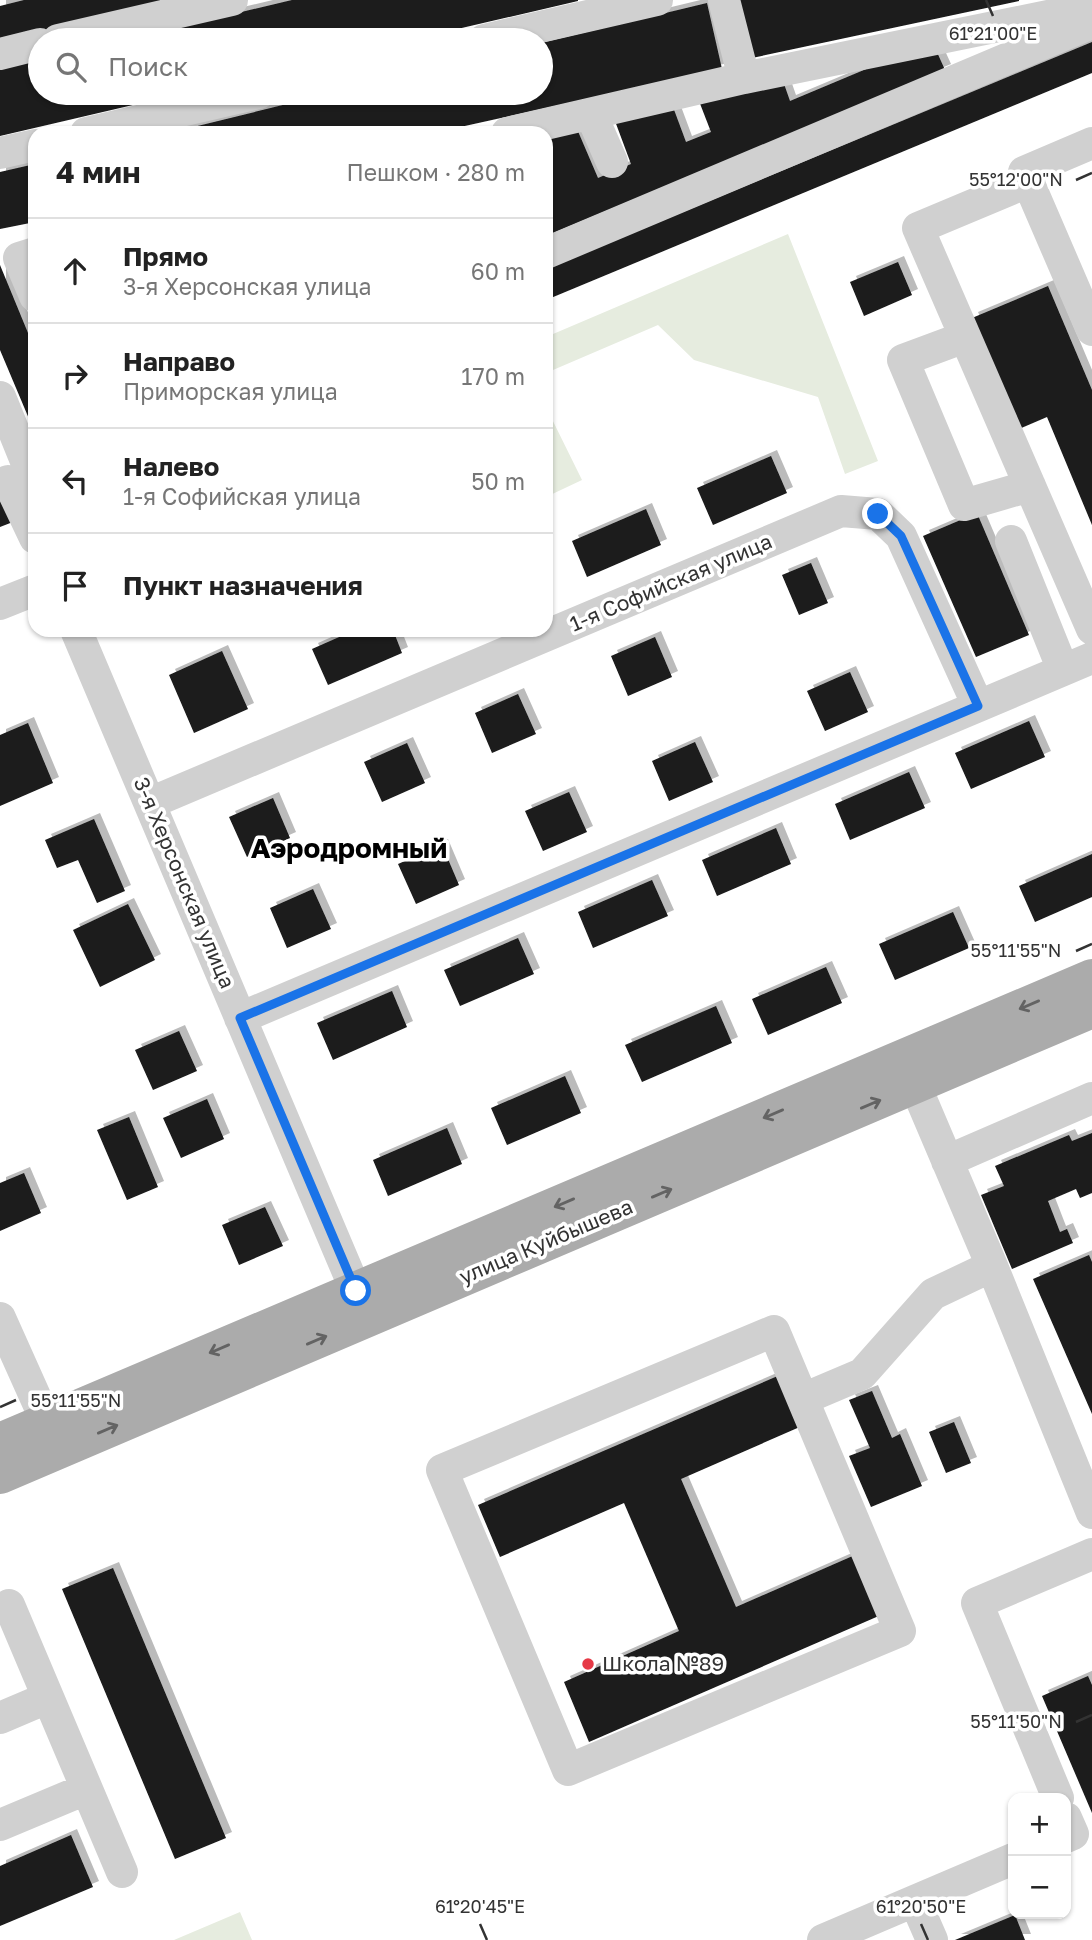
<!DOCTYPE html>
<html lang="ru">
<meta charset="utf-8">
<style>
:root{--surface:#fff;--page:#f6f6f6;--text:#222;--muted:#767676;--line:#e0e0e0}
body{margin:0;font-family:"Golos Text",sans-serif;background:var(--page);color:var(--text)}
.controls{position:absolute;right:21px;bottom:21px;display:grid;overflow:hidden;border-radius:14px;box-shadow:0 2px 5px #0004}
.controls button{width:63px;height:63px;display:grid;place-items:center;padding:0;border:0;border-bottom:2px solid var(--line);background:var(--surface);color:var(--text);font:35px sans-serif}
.stop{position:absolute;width:21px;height:21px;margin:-16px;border:5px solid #1a73e8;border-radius:50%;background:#fff}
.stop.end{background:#1a73e8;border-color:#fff;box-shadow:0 2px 7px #0008}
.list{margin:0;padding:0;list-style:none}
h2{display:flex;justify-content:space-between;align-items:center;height:91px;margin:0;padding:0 28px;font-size:30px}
h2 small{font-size:23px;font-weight:400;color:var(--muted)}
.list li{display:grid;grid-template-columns:46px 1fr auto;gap:21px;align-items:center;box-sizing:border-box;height:105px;padding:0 28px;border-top:2px solid var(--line)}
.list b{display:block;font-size:26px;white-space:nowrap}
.list p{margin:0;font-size:23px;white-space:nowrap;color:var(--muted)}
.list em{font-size:23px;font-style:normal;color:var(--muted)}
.icon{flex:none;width:38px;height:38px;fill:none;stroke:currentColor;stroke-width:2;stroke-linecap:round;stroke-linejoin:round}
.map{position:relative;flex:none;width:1092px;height:1940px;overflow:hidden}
.search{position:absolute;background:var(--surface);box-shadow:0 2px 5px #0004;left:28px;top:28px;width:525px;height:77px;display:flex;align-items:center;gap:18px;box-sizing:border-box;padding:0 24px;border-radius:38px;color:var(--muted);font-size:26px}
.panel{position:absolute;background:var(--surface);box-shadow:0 2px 5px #0004;left:28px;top:126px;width:525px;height:511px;border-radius:21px}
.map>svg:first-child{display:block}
</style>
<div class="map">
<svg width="1092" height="1940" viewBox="0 0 1092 1940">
<defs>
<filter id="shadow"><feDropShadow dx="6" dy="-6" stdDeviation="0" flood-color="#0004"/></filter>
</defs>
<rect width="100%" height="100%" fill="#fff"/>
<path fill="#e6ecdf" d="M788,234l90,227 -33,13 -27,-77 -124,-37 -36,-35 -112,48v-36z
M546,407l36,73 -36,17z
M240,1912l12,28h-78z"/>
<path fill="#1a1a1a" filter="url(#shadow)" d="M24,0h146v1l-170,40v-35z
M292,0h286v1l-168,39h-286z
M739,0h280v1l-267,57z
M707,3l15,66 -289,64h-264l163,-40h209v-50z
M1092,42v31l-546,227v-31z
M936,50l9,20 -399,166v-99l31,-8 21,49 33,-14 -16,-43 58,-14 13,35 25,-10 -12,-31 84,-20 7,20 112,-47z
M40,59v34l140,1 -180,42v-68z
M35,164v58l-35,7v-57z
M898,262l14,33 -48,21 -14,-34z
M0,265l35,85v83l-35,-83z
M1048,286l44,104v135l-45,-108 -28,12 -47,-111z
M771,456l16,37 -74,32 -16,-37z
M0,497l18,23 -18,7z
M646,509l15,36 -74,32 -15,-36z
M977,513l52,122 -53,22 -53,-121z
M811,563l17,40 -29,12 -17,-40z
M355,630h38l9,23 -74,32 -16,-36z
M655,637l17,40 -44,19 -17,-40z
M222,651l26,58 -54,24 -25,-58z
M850,672l18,40 -43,19 -18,-40z
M518,694l18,40 -44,19 -17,-40z
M1029,721l16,36 -74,32 -16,-36z
M28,723l25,60 -53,23v-71z
M695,742l18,40 -44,19 -17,-40z
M407,743l18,40 -43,19 -18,-40z
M909,772l16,36 -75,32 -15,-36z
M569,792l18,40 -44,19 -18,-40z
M273,798l17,40 -43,19 -18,-40z
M94,819l31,72 -28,12 -19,-43 -21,8 -12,-28z
M776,828l15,36 -74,32 -15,-36z
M442,845l17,40 -43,19 -18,-40z
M1092,854v43l-57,25 -16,-36z
M652,880l16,36 -75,32 -15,-36z
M313,889l18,40 -44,19 -17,-40z
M128,904l27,56 -55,27 -27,-57z
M953,912l16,36 -74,32 -16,-36z
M518,938l16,36 -74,32 -16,-36z
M826,967l16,36 -74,32 -16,-36z
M392,991l15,36 -74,33 -16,-37z
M716,1006l16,37 -90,39 -17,-37z
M179,1031l18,40 -44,19 -18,-40z
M565,1076l16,37 -74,32 -16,-37z
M207,1099l17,40 -43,19 -18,-40z
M129,1117l29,70 -31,13 -30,-70z
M447,1128l15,36 -74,32 -15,-36z
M1092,1133v60l-12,5 -4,-9 -28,12 12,31 7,-3 6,14 -61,26 -31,-74 23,-9 -9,-20 74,-31 3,6z
M24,1173l17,40 -41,18v-48z
M265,1207l18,39 -44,19 -17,-40z
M1089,1255l3,7v152l-59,-135z
M780,1375l22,51 -121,53 55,128 119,-52 26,60 -292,127 -25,-60 115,-51 -55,-128 -124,54 -22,-52z
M872,1391l20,47 8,-4 22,52 -51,21 -22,-51 21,-8 -21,-48z
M954,1422l17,41 -25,10 -17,-41z
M113,1568l113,270 -51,21 -113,-270z
M1088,1676l4,9v128l-50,-117z
M71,1835l22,52 -93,39v-60z
M1015,1915l10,25h-70z"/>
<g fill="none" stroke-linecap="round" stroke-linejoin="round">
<path stroke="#d0d0d0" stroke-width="32" d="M724,0l20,78
M58,40l174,-40
M484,40l173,-40
M0,54l40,-10
M591,114l21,48
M86,133l173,-40
M507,133l237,-55 348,-71
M1092,143l-68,29 68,158
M0,153l35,-8
M1028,182l-110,46 174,401
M35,253l-16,5 16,38
M546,253l546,-230
M965,337l-62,23 61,145 66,-19
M0,397l30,74
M8,481l27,57
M1011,541l52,129
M0,604l35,-14
M76,630l280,661
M150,803l691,-292 37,3 23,22 77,170
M240,1018l852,-360
M915,1085l77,181 100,247
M947,1161l145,-63
M0,1318l47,105
M774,1331l126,300 -332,139 -126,-300z
M803,1399l59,-25 71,-80 59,-28
M9,1605l113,267
M0,1718l47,-20
M1058,1798l-81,-195 115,-49
M1066,1818l7,16 -7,3
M0,1825l86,-36
M915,1901l17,39
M823,1940l190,-81"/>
<path stroke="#ababab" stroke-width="38" d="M0,1442l1092,-464
M0,1475l1092,-466"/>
</g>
<defs><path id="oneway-shaft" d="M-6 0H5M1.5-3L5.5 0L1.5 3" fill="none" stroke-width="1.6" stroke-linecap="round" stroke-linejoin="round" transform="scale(1.75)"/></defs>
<g stroke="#636363">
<use href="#oneway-shaft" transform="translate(1029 1005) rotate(157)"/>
<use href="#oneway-shaft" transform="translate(871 1104) rotate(-23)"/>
<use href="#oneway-shaft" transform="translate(773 1114) rotate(157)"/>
<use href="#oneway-shaft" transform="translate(662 1193) rotate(-23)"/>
<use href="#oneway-shaft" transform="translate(564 1203) rotate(157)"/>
<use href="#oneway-shaft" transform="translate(317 1340) rotate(-23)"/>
<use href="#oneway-shaft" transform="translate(219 1349) rotate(157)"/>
<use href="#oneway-shaft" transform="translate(108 1429) rotate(-23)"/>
</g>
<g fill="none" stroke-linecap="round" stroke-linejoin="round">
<path stroke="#1a73e8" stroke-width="9" d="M356,1291l-116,-273 738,-312 -77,-170 -23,-22"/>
</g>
<path fill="none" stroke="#333" stroke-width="2.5" d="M986,0l7,16M1076,180l16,-7M1076,951l16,-7M0,1407l16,-7M1076,1722l16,-7M480,1924l7,16M921,1924l7,16"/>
<circle fill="#e63946" stroke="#fff" stroke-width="2.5" cx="588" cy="1664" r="7"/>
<g text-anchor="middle" stroke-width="7" stroke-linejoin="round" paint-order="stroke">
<g font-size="21" fill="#333" stroke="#fff">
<text transform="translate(671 583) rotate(-23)" y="7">1-я Софийская улица</text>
<text transform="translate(184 883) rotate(67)" y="7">3-я Херсонская улица</text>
<text transform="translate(546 1242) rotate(-23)" y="7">улица Куйбышева</text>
</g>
<g font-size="21" fill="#333" stroke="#fff" text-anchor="start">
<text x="602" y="1671">Школа №89</text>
</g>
<g font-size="28" font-weight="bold" fill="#000" stroke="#fff">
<text x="349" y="858">Аэродромный</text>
</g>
</g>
<g font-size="18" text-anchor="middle" fill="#333" stroke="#fff" stroke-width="7" stroke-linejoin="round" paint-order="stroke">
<text x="993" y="40">61°21'00"E</text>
<text x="1016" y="186">55°12'00"N</text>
<text x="1016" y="957">55°11'55"N</text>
<text x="76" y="1407">55°11'55"N</text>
<text x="1016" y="1728">55°11'50"N</text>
<text x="480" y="1913">61°20'45"E</text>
<text x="921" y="1913">61°20'50"E</text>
</g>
</svg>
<div class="controls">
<button>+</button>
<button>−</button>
</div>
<div class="stop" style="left:356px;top:1291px"></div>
<div class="stop end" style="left:878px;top:514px"></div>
<div class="search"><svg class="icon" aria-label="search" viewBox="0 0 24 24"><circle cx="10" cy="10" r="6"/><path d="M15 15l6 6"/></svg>Поиск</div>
<section class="panel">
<h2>4 мин<small>Пешком · 280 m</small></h2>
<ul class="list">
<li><svg class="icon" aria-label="ahead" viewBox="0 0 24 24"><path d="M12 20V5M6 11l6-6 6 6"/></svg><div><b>Прямо</b><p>3-я Херсонская улица</p></div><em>60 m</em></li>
<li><svg class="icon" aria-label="right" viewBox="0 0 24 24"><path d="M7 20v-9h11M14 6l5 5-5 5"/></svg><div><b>Направо</b><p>Приморская улица</p></div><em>170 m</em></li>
<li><svg class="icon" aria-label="left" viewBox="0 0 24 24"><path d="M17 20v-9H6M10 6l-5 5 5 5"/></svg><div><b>Налево</b><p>1-я Софийская улица</p></div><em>50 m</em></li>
<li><svg class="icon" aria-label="arrive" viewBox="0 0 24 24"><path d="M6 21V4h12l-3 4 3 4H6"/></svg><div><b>Пункт назначения</b></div></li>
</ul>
</section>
</div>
